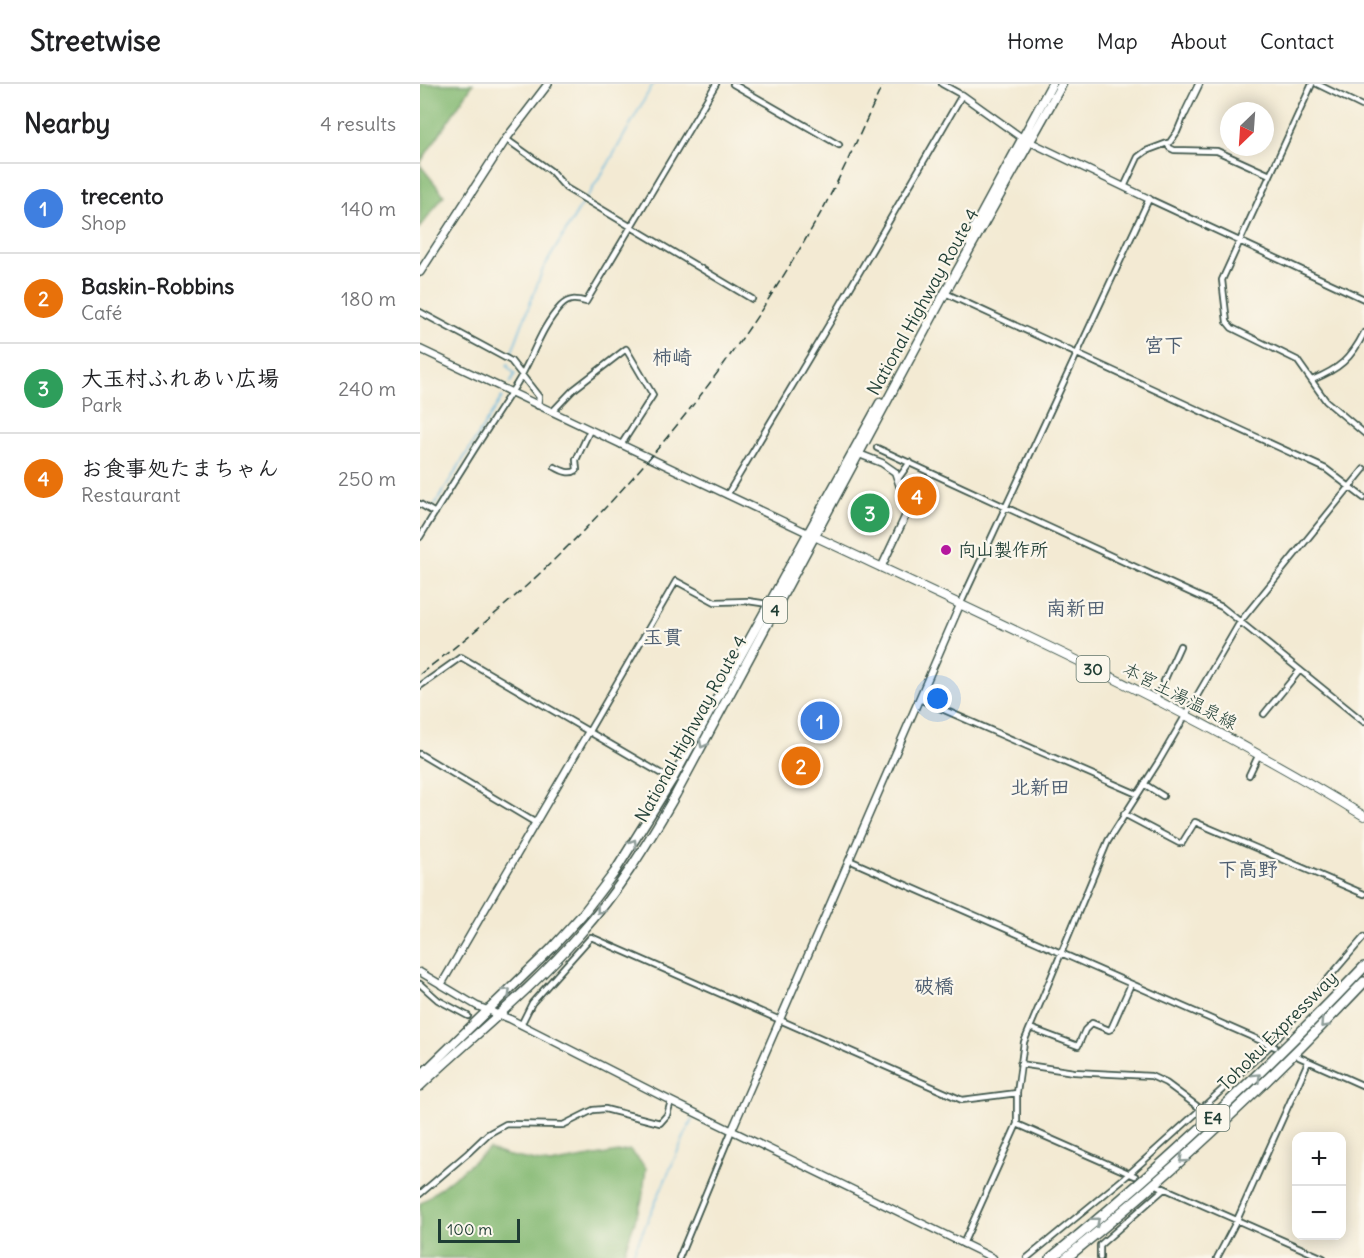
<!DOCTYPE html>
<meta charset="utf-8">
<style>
:root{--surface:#fff;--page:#f6f6f6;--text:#202124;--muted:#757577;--line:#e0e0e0;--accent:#b5179e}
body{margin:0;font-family:Delius,"Klee One",sans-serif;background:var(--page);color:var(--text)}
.controls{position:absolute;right:18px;bottom:18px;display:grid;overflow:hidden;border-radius:12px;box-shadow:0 3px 15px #0003}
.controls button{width:54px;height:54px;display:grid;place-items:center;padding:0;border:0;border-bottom:2px solid var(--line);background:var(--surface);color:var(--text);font:30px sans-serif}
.compass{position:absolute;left:800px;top:18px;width:54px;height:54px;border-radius:50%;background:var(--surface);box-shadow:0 3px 15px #0003;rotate:205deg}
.scale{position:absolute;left:18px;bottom:15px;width:82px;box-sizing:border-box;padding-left:6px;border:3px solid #1f3d34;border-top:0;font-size:16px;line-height:21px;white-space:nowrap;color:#1f3d34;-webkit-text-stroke:4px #fbf7ec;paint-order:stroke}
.you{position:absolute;left:518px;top:615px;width:21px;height:21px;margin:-15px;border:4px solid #fff;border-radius:50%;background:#1a73e8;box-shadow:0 0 0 9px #1a73e833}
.badge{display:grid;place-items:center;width:39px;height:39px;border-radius:50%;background:var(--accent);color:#fff;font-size:20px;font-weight:700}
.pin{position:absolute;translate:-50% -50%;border:3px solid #fff;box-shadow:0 2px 6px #0006}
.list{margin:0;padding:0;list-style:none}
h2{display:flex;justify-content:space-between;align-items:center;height:78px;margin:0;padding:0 24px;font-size:26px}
h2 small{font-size:20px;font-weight:400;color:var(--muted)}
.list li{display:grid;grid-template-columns:39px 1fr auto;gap:18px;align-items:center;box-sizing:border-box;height:90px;padding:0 24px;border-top:2px solid var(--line)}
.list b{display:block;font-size:22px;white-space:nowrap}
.list p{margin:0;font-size:20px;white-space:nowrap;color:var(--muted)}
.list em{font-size:20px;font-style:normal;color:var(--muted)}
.map{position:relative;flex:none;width:944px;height:1174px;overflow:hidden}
header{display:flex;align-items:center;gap:36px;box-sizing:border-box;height:84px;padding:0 30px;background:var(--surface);border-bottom:2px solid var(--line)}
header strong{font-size:28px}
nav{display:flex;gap:33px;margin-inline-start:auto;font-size:21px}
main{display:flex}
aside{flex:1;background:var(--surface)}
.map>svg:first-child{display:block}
</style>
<header>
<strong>Streetwise</strong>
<nav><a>Home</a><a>Map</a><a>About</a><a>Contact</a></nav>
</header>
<main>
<aside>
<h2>Nearby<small>4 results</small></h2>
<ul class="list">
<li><span class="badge" style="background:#3f7fe0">1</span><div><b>trecento</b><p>Shop</p></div><em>140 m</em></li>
<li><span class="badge" style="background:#e8710a">2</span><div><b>Baskin-Robbins</b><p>Café</p></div><em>180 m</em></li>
<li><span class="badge" style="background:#2e9e5b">3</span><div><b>大玉村ふれあい広場</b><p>Park</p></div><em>240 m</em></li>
<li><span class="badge" style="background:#e8710a">4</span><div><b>お食事処たまちゃん</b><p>Restaurant</p></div><em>250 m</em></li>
</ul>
</aside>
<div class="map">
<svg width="944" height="1174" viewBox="0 0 944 1174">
<rect width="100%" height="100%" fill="#fbf7ec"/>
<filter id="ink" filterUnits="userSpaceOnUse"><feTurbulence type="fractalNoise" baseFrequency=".0167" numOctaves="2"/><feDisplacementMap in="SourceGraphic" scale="12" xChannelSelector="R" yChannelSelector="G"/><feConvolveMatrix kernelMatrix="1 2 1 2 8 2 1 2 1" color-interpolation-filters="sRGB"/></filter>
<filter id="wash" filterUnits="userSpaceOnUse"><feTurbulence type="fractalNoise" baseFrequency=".008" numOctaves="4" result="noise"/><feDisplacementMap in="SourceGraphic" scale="24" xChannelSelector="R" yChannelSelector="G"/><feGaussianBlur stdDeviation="1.35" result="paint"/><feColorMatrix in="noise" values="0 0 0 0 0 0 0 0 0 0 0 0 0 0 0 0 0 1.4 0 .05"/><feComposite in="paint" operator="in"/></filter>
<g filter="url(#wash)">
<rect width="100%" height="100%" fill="#f3ead3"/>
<path fill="#86ba75" stroke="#527c54" stroke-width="1.5" d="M0,0h53l-53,79z
M0,81l24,30 -24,33z
M69,1065l16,6 45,9 80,-14 16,18 -4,32 -20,58h-202v-54z"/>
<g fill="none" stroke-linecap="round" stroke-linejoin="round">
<path stroke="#64b7df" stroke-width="1.5" d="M167,113l20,-31 46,-82
M91,270l32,-85 41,-68
M88,280l-1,2 8,8 -5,9
M14,422l68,-109
M211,1174l61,-139"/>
</g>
</g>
<g filter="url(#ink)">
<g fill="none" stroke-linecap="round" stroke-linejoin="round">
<defs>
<path id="minor" d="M313,0l106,61
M892,0l-90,196 5,42 5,6 65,32 29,41 38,32
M897,0l47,23
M86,55l45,32 15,17 186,111
M747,60l3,4 4,2 43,1 53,24
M704,103l14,-30 8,-6 24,-9 7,-10 8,-19
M525,209l381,176 38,29
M0,228l91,49 28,36 -1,9
M892,296c27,-11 39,-21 52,-47
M132,328l21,-22 53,-41 27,46 -32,50
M457,364l345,159 142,115
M135,383c7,4 15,8 22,3l-1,-10 14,-30
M478,395l12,-17
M307,411l104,-174 131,-226 -20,-11
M0,420l15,9
M0,453c31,-51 63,-102 96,-152 16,-25 24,-57 45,-79 8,-8 15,-7 25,-4l130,-218
M540,521l189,-406 215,100
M0,602l41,-29 211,123
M499,615l218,95
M735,617l25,-55
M844,630l36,-44
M169,647l87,-150 39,21 33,-1 20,3
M0,670l116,69
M829,691l10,-21
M724,700l19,12
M704,730l55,29h3l13,-21 169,72
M429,776l426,187
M0,900l18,16 30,16
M101,941l11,-22 59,-66 371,163 55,-7
M610,944l48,18 7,-16 7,-7 17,7 2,-1 20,-45
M879,973l65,29
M600,980l54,8 77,4 15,7 35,26 70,-64 93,-108
M597,1040l118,52
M739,1102l164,72
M0,1110l48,-41 20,-19 18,-10 57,1 30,-15 12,-1 55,14 7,-8 4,-14
M543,1160l54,-120v-31l7,-51 84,-201 51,-80 81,-139 124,-153
M259,1174l53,-128
M607,1174l102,-84 72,-65
M680,1174v-13l64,-56
M797,1174l20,-38 71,-158"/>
<path id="tertiary" d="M542,11l60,43 127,61
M765,29l14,-29
M0,265l390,185
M439,370l23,9 13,9 12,35 -2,10 -24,51
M0,888l57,34 33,13 161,82 322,157
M21,901l148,-254
M312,1046l228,-525"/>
<path id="secondary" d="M0,188l86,-133 42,-55"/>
<path id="primary" d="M394,452c186,87 375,172 550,280"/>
<path id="trunk" d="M547,157l85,-157
M0,992l131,-127 31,-34 32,-42 58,-93 208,-377
M0,1002c53,-50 112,-97 160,-152 38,-42 68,-91 96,-140l269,-501 117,-209"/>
<path id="motorway" d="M631,1174c111,-90 214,-187 313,-291
M646,1174c106,-85 205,-178 298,-276"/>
</defs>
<use href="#minor" stroke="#3f574c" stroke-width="8"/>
<use href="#tertiary" stroke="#3f574c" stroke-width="9"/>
<use href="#secondary" stroke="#3f574c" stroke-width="10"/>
<use href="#primary" stroke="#3f574c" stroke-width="10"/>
<use href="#trunk" stroke="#3f574c" stroke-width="11"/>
<use href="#motorway" stroke="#3f574c" stroke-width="12"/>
<use href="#minor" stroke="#fff" stroke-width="4.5"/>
<use href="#tertiary" stroke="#fff" stroke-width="6"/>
<use href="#secondary" stroke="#fff" stroke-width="7"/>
<use href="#primary" stroke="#fff" stroke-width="8"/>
<use href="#trunk" stroke="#fff" stroke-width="8"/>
<use href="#motorway" stroke="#fff" stroke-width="9"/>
<path stroke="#1f3d34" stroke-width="1.5" stroke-dasharray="9 4.5" stroke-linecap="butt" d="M0,590c161,-120 296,-278 395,-451 26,-45 46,-92 68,-139"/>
</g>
<defs><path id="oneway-chevron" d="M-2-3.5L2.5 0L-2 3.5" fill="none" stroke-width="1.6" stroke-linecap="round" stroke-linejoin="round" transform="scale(1.5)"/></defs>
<g stroke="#8f9e9a">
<use href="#oneway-chevron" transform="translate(283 660) rotate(118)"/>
<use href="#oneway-chevron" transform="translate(213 759) rotate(-58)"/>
<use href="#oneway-chevron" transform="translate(180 826) rotate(128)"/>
<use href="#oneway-chevron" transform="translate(87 908) rotate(-44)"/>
<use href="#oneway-chevron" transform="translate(904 940) rotate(134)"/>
<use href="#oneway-chevron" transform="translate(837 993) rotate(-44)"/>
<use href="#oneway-chevron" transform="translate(763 1075) rotate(138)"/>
<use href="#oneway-chevron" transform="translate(676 1137) rotate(-40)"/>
</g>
</g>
<circle fill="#b5179e" stroke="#fbf7ec" stroke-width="2" cx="526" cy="466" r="6"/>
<g text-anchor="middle" stroke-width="4.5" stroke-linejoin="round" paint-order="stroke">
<g fill="#fbf7ec" stroke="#61756b" stroke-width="1.5">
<rect x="343" y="513" width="24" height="26" rx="4.5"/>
<rect x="656.5" y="572" width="33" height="26" rx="4.5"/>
<rect x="776.5" y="1021" width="33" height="26" rx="4.5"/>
</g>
<g font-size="16" font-weight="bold" fill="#1f3d34">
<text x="355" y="532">4</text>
<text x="673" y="591">30</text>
<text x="793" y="1040">E4</text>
</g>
<g font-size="18" fill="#1f3d34" stroke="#fbf7ec">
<text transform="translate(503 218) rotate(-61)" y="6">National Highway Route 4</text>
<text transform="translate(760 612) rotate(27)" y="6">本宮土湯温泉線</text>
<text transform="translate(271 645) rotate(-61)" y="6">National Highway Route 4</text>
<text transform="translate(858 947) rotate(-45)" y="6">Tohoku Expressway</text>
</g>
<g font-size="18" font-weight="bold" fill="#1f3d34" stroke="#fbf7ec" text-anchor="start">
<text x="538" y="472">向山製作所</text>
</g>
<g font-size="20" font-weight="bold" fill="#4e5e71" stroke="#fbf7ec">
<text x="744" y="268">宮下</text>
<text x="252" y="280">柿崎</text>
<text x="656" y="531">南新田</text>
<text x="243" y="560">玉貫</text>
<text x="620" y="710">北新田</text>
<text x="828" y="792">下高野</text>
<text x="514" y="909">破橋</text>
</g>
</g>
</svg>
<div class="controls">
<button>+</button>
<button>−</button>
</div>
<svg class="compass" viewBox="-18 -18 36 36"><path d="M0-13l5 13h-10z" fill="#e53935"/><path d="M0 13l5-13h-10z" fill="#757577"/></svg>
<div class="scale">100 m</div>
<div class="you"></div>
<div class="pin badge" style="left:400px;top:637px;background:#3f7fe0">1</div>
<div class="pin badge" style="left:381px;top:682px;background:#e8710a">2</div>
<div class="pin badge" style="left:450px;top:429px;background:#2e9e5b">3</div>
<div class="pin badge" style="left:497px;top:412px;background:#e8710a">4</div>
</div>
</main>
